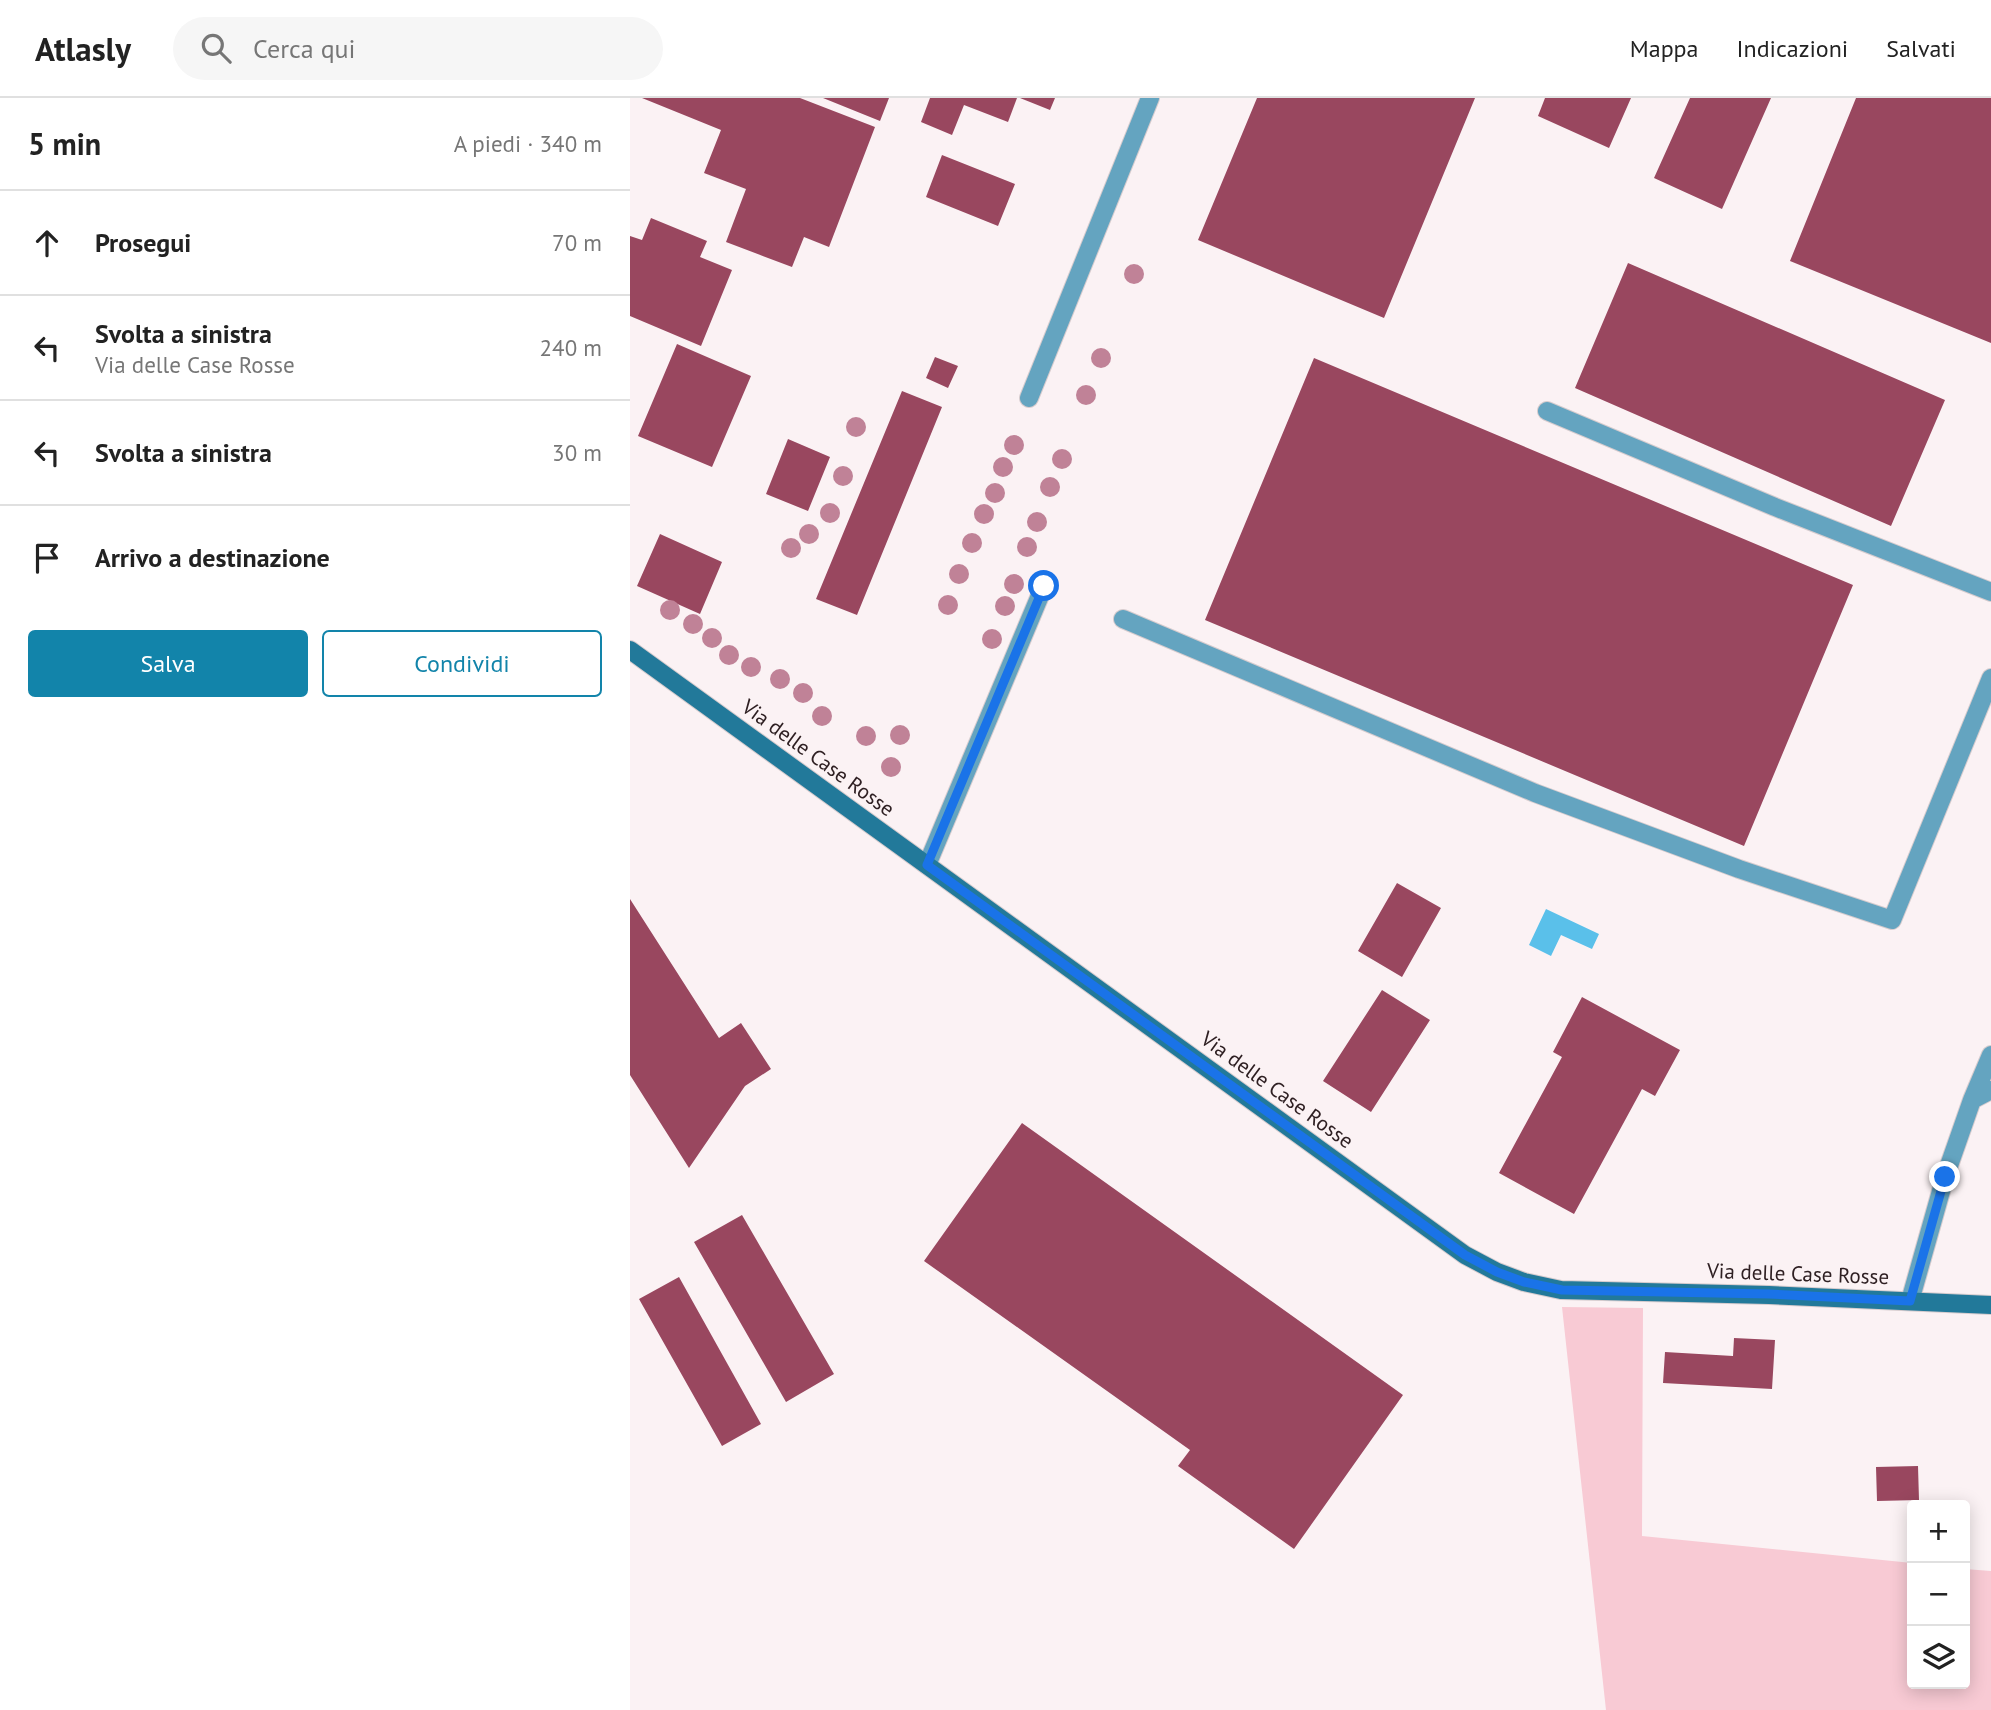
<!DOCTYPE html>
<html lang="it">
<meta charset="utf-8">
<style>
:root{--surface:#fff;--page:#f6f6f6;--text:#222;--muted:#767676;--line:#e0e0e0;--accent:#1284aa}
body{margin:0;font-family:"PT Sans",sans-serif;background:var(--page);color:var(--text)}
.controls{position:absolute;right:21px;bottom:21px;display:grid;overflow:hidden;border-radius:7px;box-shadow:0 4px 18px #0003}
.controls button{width:63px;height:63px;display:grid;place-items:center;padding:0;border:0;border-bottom:2px solid var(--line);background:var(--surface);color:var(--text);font:35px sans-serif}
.stop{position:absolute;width:21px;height:21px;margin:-16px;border:5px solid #1a73e8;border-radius:50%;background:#fff}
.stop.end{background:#1a73e8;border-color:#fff;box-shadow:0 2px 7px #0008}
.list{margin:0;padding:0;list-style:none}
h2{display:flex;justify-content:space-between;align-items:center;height:91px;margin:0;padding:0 28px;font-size:30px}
h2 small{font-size:23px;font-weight:400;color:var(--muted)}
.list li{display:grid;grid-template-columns:46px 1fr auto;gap:21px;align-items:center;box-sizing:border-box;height:105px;padding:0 28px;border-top:2px solid var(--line)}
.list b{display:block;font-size:26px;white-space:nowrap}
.list p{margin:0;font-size:23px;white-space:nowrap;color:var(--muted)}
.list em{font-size:23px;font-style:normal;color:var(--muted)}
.actions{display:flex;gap:14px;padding:21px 28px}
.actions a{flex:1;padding:16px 0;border:2px solid var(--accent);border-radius:7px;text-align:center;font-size:24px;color:var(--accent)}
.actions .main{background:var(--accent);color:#fff}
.icon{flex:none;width:38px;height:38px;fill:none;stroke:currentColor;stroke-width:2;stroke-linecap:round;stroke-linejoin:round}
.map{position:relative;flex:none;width:1361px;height:1612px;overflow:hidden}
header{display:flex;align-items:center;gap:42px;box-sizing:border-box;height:98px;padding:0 35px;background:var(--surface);border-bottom:2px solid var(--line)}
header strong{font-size:33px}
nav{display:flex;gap:38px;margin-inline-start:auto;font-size:24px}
.search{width:490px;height:63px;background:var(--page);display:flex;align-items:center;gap:18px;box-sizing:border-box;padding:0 24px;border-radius:38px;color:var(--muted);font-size:26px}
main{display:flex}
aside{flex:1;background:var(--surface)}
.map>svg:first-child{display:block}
</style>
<header>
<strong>Atlasly</strong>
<div class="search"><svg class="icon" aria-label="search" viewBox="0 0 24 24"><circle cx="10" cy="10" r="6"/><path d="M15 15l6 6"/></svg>Cerca qui</div>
<nav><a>Mappa</a><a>Indicazioni</a><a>Salvati</a></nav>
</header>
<main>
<aside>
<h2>5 min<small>A piedi · 340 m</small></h2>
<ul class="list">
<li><svg class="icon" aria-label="ahead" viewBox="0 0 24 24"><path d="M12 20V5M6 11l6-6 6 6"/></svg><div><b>Prosegui</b></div><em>70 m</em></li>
<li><svg class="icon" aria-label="left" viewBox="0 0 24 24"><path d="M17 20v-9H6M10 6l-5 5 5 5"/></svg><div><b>Svolta a sinistra</b><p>Via delle Case Rosse</p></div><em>240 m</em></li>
<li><svg class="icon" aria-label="left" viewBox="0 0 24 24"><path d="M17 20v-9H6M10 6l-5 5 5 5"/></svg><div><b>Svolta a sinistra</b></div><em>30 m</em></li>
<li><svg class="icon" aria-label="arrive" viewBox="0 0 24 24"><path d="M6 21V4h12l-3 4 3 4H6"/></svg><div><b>Arrivo a destinazione</b></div></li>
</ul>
<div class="actions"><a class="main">Salva</a><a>Condividi</a></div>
</aside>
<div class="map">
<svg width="1361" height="1612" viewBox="0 0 1361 1612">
<rect width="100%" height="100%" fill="#fbf2f4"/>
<path fill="#f8cad4" d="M932,1209l81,1 -1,228 270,27v121h53v-115l26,2v139h-385z"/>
<path fill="#5ac0ea" d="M916,811l53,25 -7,15 -31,-14 -10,21 -22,-11z"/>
<path fill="#99475f" d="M12,0h158l75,29 -46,120 -25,-10 -12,30 -66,-25 20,-53 -42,-16 17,-43z
M193,0h66l-9,23z
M300,0h87l-9,24 -44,-17 -12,30 -31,-13z
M390,0h35l-5,12z
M627,0h218l-91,220 -186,-78z
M915,0h86l-22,50 -71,-32z
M1060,0h81l-49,111 -68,-31z
M1226,0h135v245l-201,-82z
M312,57l73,29 -17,42 -72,-29z
M21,120l56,23 -7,16 32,13 -31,76 -71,-30v-80l12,4z
M998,165l317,137 -54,126 -316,-138z
M47,246l74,32 -39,91 -74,-31z
M305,259l23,9 -10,22 -22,-10z
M684,260l539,227 -109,261 -539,-226z
M272,293l40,16 -85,208 -41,-16z
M158,341l42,18 -22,54 -42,-17z
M30,436l62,28 -22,52 -63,-28z
M767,785l44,25 -39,69 -44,-26z
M0,801l89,139 22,-15 30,46 -26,17 -56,82 -59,-93z
M752,892l48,30 -59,92 -48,-31z
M952,899l98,53 -25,46 -13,-7 -68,125 -75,-41 63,-116 -9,-5z
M392,1025l381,272 -109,154 -116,-83 12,-16 -266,-189z
M112,1117l92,159 -48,28 -92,-160z
M49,1179l82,147 -39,22 -83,-147z
M1104,1240l41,2 -3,49 -109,-6 2,-31 68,4z
M1288,1368l1,34 -42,1 -1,-34z"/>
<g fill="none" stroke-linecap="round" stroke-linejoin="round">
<defs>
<path id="lane" d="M399,300l121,-300
M917,313l228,96 216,85
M493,521l412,174 204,76 153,51 99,-242
M297,767l117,-279
M1342,1002l19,-45
M1280,1203l35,-124 27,-77 19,-10"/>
<path id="secondary" d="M0,552l835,605 32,17 27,10 37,8 208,5 222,10"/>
</defs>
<use href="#lane" stroke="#d6ccce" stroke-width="20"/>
<use href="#secondary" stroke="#d6ccce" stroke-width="20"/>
<use href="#lane" stroke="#64a4c0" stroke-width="18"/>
<use href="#secondary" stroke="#22799a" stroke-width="18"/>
</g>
<g fill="#c08297">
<circle cx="504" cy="176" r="10"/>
<circle cx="471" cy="260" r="10"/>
<circle cx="456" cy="297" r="10"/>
<circle cx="226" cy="329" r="10"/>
<circle cx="384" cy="347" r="10"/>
<circle cx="432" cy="361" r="10"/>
<circle cx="373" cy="369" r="10"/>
<circle cx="213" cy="378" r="10"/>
<circle cx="420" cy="389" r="10"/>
<circle cx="365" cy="395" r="10"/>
<circle cx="200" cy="415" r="10"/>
<circle cx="354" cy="416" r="10"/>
<circle cx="407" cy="424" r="10"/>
<circle cx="179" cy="436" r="10"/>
<circle cx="342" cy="445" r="10"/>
<circle cx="397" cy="449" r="10"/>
<circle cx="161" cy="450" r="10"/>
<circle cx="329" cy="476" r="10"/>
<circle cx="384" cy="486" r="10"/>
<circle cx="318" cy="507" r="10"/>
<circle cx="375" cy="508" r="10"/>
<circle cx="40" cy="512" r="10"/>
<circle cx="63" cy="526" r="10"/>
<circle cx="82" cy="540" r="10"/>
<circle cx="362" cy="541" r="10"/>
<circle cx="99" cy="557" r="10"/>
<circle cx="121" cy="569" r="10"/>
<circle cx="150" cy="581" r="10"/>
<circle cx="173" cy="595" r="10"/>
<circle cx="192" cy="618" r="10"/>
<circle cx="270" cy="637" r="10"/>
<circle cx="236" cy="638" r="10"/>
<circle cx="261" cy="669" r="10"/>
</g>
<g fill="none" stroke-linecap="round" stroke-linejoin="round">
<path stroke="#1a73e8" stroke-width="9" d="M414,488l-117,279 538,390 32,17 27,10 38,8 207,4 141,7 35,-124"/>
</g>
<g text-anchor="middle" stroke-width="7" stroke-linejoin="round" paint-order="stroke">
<g font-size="21" fill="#2f2023" stroke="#fbf2f4">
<text transform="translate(188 660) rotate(36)" y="7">Via delle Case Rosse</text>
<text transform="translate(647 992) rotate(36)" y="7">Via delle Case Rosse</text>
<text transform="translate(1168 1176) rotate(2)" y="7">Via delle Case Rosse</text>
</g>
</g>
</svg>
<div class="controls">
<button>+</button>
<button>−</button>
<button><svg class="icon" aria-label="layers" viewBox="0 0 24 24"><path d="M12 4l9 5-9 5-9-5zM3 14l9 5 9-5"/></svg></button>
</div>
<div class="stop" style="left:414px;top:488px"></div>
<div class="stop end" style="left:1315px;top:1079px"></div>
</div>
</main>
